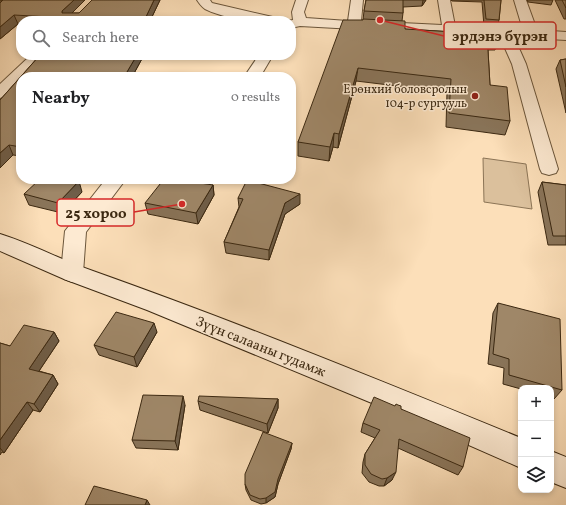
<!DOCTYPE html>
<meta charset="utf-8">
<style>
:root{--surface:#fff;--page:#f2f2f2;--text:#202124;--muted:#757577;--line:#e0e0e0}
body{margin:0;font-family:Vollkorn,serif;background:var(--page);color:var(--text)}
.controls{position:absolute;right:12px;bottom:12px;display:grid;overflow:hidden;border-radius:8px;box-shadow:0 2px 6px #0003}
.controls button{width:36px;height:36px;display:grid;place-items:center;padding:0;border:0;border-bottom:1px solid var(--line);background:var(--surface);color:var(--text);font:20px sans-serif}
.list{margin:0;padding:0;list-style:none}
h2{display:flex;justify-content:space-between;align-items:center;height:52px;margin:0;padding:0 16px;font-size:17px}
h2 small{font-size:13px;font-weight:400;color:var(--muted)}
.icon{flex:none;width:22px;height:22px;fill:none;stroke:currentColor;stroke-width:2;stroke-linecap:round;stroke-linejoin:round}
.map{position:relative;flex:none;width:566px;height:505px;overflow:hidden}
.search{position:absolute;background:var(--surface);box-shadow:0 2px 6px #0003;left:16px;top:16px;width:280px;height:44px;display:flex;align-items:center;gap:10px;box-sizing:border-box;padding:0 14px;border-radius:16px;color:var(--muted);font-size:15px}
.panel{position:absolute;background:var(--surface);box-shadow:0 2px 6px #0003;left:16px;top:72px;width:280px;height:112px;border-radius:16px}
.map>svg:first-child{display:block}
</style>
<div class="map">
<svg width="566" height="505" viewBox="0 0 566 505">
<rect width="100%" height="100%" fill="#fcdfb9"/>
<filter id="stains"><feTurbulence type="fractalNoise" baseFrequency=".005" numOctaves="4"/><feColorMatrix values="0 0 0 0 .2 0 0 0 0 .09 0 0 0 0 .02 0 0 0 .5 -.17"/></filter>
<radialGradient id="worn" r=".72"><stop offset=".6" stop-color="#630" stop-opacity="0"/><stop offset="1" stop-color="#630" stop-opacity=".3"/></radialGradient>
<path fill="#dbc09c" stroke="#8b7456" d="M483,158l43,6 6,45 -48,-7z"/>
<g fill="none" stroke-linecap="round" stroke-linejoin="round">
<defs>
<path id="minor" d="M197,0h13l2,3 65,15 2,3c-24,0 -52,-1 -74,-12 -3,-2 -6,-6 -8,-9z
M296,0h12l-4,12 2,6 42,3 3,-21h12l-2,21 81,4 -4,-25h12l5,26 68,4 -9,-30h12l11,30 29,2v8l-52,-3 12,27 32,105 -2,4 -7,2 -7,-2 -2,-4 -28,-105 -12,-27 -200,-11 -9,2v-7h-4l6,-1 -1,-8z
M31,55h15l-21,22h-4v4l-15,15 -6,2v-14z
M259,55h14l-13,22h-16z
M106,179h20l-40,53 -3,41 -3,6 -8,3 -8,-3 -3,-6 4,-42z"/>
<path id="secondary" d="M0,234c32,10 61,26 93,37 144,51 286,109 428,167v30l-125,-55 -249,-103 -83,-31 -64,-28z
M551,451l15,6v31l-15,-6z"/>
</defs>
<use href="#minor" stroke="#6b563b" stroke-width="2"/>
<use href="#secondary" stroke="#3b2811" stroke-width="2"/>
<use href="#minor" fill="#fdead2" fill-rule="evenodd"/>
<use href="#secondary" fill="#fdead2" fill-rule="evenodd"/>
</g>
<path fill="#897459" stroke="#3b2811" d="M0,0h85l-13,13h7l81,-13 -10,21h-129v3h-3l-18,15z
M366,0h60l-4,6 -19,1v6l-1,8 3,8 81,5 1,-5 11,12 -3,9h-7l2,35 20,36 -5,14 -59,-8 1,-35 -91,-11 -18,67 -5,-1 -4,14 -31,-5v-14l65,-122 1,-9z
M451,0h50l-2,20 -2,7 -13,-1 -2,-24 -30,-1z
M527,0h26l-2,5 -23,-3z
M555,0h11v19h-2z
M40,55h104l-12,22h-111v79l-8,-1 -13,13v-68z
M566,59v54l-10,-44 4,-9z
M542,182l24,3v60h-18l-10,-53z
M213,185l1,10 -16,29 -50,-10 -3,-11z
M82,192l-20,21 -33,-8 -5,-11z
M238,198l62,6 -15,10 -16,46 -43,-7 -2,-11 15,-35z
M498,303l64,87 -8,9 -3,-1v-10h-30v1l-18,-5 1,-16 -16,-4 5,-51z
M54,332l5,9 -20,30 14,4 5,9 -18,28 -7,-2 -29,43 -2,-1 -2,3v-112l10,3z
M157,332l-20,35 -38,-12 -5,-10z
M278,399v9l-10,25 -68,-23 -2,-9z
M185,405l-7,45 -42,-2 -4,-8z
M401,409l62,58 -5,8 -60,-27 -6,32 -8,6h-5l-10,-4 -7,-9 1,-11 2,-8 10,-16 -14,-6 2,-9z
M292,443l-1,6 -13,35 -3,13 -9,6 -5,1 -10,-4 -5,-10 -1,-6z"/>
<path fill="#6f5e49" stroke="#3b2811" d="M74,0h11l-18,18 -5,-5v-2z
M154,0h6l-10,21h-6z
M423,0h3l-4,6z
M14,15l4,9 -18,15v-12z
M137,55h7l-12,22h-8z
M358,68l-2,13 -18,67 1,-14z
M334,133l-1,14 -4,14 1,-14z
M9,145l4,10 -13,13v-15z
M79,181l3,11 -20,21 -4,-10z
M213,185l1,10 -16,29 -2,-11z
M300,194v10l-15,10 -16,46v-10l16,-47z
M154,323l3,9 -20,35 -3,-10z
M54,332l5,9 -24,36 -6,-8z
M53,375l5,9 -18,28 -6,-8z
M183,396l2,9 -7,45 -3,-9z
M278,399v9l-10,25 -1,-9z
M27,402l6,8 -29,43 -4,-5v-8z
M292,443l-1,6 -13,35 -3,13 -9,6v-5z
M396,472l-4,8 -8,6 3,-8z
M147,500l3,5h-5z"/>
<path fill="#9f8768" stroke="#3b2811" d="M1,0h73l-12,11v2h17l13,-13h62l-10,21h-78l2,-3 -54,-3 -14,12v-24l3,-3z
M366,0h37v13l-39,-2z
M484,0h17l-2,20 -13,-1z
M562,0h4v8z
M363,19l42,2v8l82,5 3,51 17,2 3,34 -61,-8 2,-34 -93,-11 -19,66 -5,-1 -4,14 -32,-5 45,-122h20z
M40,55h97l-13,22h-103v70l-12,-2 -9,8v-53z
M566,59v28l-6,-27z
M40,179h29l10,2 -21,22 -34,-9z
M164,179h10l39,6 -17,28 -51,-10z
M247,180l53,14 -15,9 -16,47 -45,-8 19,-43 -5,-1z
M542,182l24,3v51h-13z
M498,303l62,16 2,71 -53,-15v-16l-16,-5z
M116,312l38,11 -20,34 -40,-12z
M24,325l30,7 -25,37 24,6 -19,29 -7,-2 -27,38v-97l10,3z
M143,395l40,1 -8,45 -43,-1z
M199,396l79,3 -11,25 -69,-23z
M374,397l21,9 1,-2 2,1 3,1v3l69,29 -7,29 -64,-28 -3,33 -9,6 -5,1 -11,-5 -6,-9v-11l15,-24 -17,-7z
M263,432l29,11 -14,36 -3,13 -9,6 -6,1 -10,-4 -5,-11v-10z
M94,486l53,14 -2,5h-60z"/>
<circle fill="#8f2418" stroke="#fdead2" stroke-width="1.5" cx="475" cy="96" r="4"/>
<g text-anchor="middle" stroke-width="3" stroke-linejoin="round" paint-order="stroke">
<g font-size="12" fill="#3b2811" stroke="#fdead2" text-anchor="end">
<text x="467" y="93">Ерөнхий боловсролын<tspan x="467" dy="14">104-р сургууль</tspan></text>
</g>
<g font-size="14" fill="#3b2811" stroke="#fdead2">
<text transform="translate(261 346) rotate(22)" y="5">Зүүн салааны гудамж</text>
</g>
</g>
<path fill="none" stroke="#d62828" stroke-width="1.5" d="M380 20L444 36M182 204L134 212"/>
<g fill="#d62828" stroke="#fdead2" stroke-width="1.5">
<circle cx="380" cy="20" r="4"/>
<circle cx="182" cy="204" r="4"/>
</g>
<g fill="#fdead2" stroke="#d62828" stroke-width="1.5">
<rect x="444" y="22" width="112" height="27" rx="4"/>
<rect x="57" y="199" width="77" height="27" rx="4"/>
</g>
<g font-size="15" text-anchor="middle" font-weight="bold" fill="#3b2811">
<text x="500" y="41">эрдэнэ бүрэн</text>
<text x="96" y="218">25 хороо</text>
</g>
<rect width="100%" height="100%" filter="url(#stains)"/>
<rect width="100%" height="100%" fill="url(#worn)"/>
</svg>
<div class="controls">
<button>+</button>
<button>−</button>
<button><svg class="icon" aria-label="layers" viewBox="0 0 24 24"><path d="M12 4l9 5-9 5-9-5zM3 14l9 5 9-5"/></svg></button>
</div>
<div class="search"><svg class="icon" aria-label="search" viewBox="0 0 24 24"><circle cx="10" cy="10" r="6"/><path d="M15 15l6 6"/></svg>Search here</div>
<section class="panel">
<h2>Nearby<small>0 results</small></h2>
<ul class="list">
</ul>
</section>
</div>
